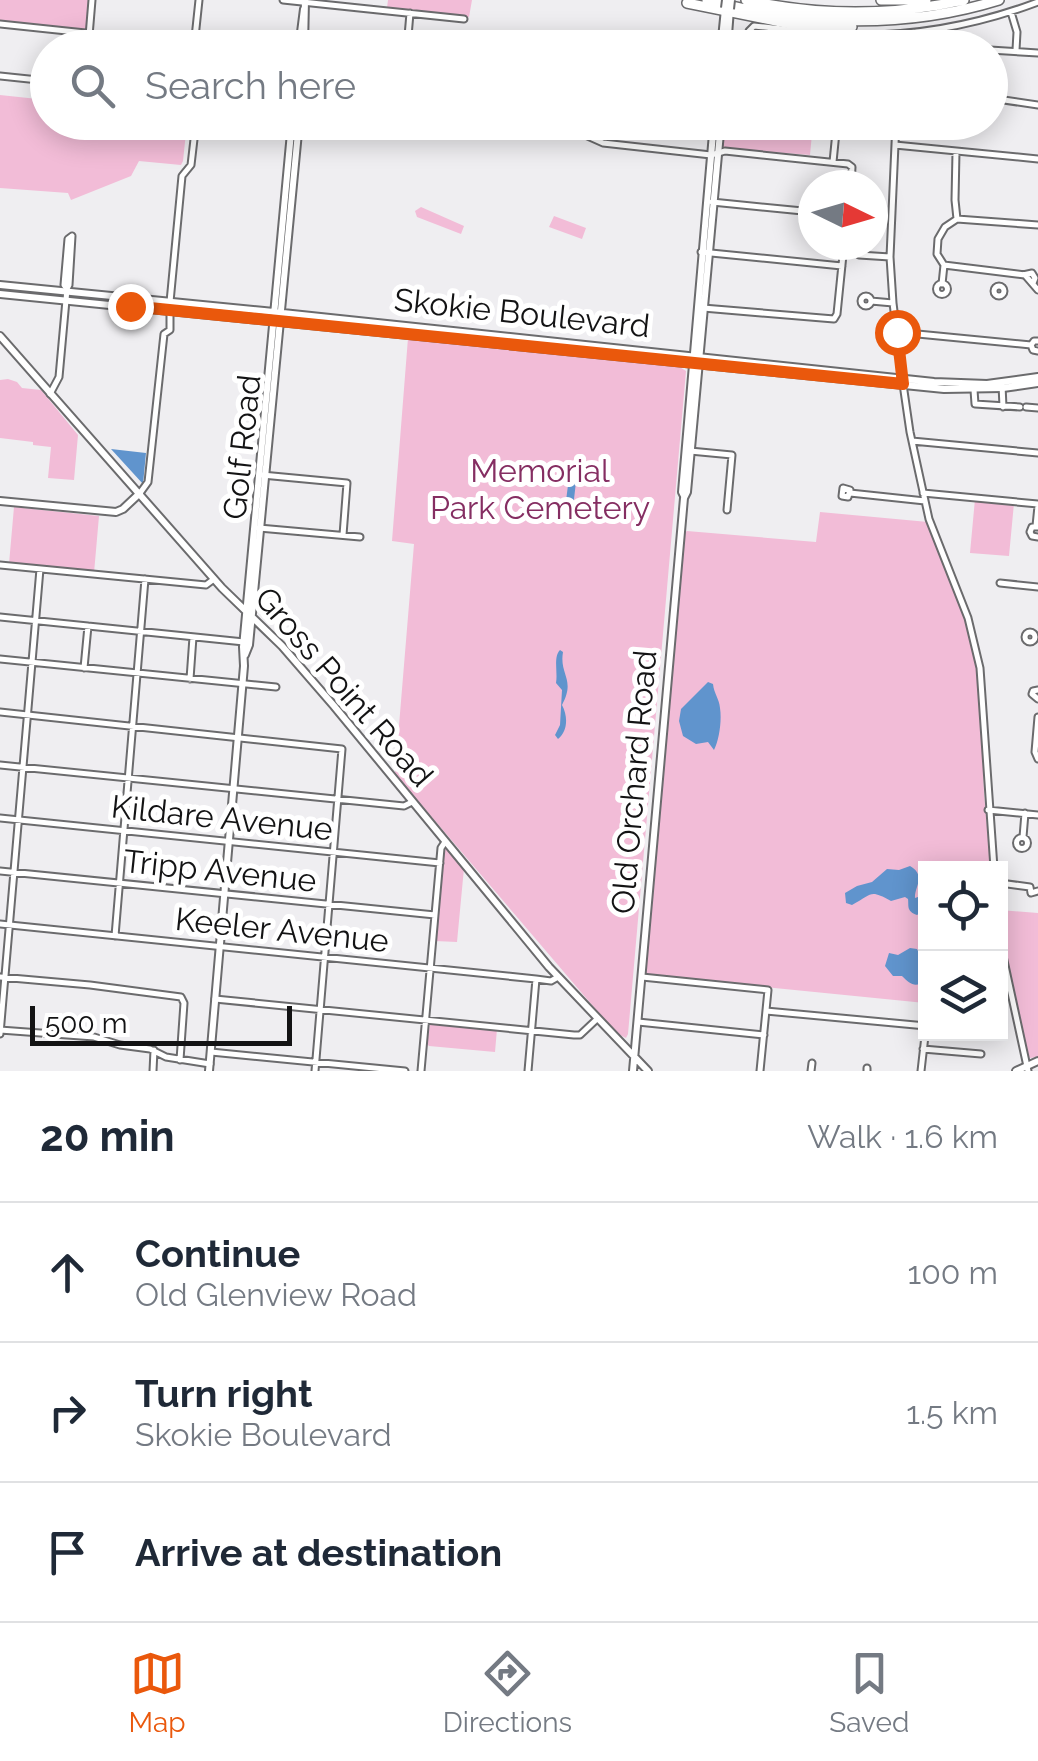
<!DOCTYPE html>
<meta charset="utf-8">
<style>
:root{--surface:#fff;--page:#f6f6f7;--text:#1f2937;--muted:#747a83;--line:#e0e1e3;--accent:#ea580c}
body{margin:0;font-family:Raleway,sans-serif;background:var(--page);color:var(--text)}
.controls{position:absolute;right:30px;bottom:30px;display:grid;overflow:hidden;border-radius:0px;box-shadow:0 5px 25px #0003}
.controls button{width:90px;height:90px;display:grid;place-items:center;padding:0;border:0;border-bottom:2px solid var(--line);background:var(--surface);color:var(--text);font:50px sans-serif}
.compass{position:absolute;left:798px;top:170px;width:90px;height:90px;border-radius:50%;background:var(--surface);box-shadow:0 5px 25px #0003;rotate:95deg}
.scale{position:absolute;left:30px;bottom:25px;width:262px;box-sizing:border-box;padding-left:10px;border:5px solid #131314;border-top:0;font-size:28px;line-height:35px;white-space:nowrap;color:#131314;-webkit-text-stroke:8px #fff;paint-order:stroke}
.stop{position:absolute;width:30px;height:30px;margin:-22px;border:8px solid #ea580c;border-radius:50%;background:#fff}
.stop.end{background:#ea580c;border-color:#fff;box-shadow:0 2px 10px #0008}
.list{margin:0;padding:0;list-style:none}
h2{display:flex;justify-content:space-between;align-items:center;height:130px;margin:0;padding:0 40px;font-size:42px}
h2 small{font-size:32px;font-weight:400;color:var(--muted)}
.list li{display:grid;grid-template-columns:65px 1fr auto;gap:30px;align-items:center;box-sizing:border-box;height:140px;padding:0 40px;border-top:2px solid var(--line)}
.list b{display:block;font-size:38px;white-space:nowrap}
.list p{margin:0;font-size:32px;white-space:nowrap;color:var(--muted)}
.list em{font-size:32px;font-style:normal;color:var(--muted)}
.icon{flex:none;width:55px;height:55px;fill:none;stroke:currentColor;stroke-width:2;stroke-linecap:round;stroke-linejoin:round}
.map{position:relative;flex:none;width:1038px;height:1071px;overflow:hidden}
.search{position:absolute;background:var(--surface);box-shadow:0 5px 25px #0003;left:30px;right:30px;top:30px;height:110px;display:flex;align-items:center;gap:25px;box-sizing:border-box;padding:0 35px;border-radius:55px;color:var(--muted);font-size:38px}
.sheet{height:550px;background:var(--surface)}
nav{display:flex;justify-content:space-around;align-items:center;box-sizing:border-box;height:140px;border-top:2px solid var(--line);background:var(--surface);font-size:28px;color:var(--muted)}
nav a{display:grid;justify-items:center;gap:5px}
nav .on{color:var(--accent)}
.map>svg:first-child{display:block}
</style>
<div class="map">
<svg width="1038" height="1071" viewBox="0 0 1038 1071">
<rect width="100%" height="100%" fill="#efeef1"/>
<path fill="#f2bcd7" d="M0,0h90l-3,30 -87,-8z
M388,0h84l-3,17 -82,-9z
M0,95l47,5 1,22 139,1 -4,38 -2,4 -42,-4 -8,15 -60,24 -3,-7 -68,-5z
M724,123h89l-3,32 -88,-7z
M421,207l43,19 -3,8 -44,-17 -2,-6z
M554,216l32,12 -4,11 -33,-12z
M408,338l270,28 8,5 -58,663 -2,4 -8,-4 -20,-22 -203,-238 19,-230 -22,-3z
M8,379l9,3 5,6 19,2 37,45 -4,45 -26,-2 3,-31 -18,-2v-3l-33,-4v-58z
M975,499l39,4 -5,53 -39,-3z
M14,507l85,9 -5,57 -85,-9z
M820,512l108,10 36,90 11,40 5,43 4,99 7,74h-65l-1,135 -280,-28 39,-442 3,-2 129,11z
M444,847l20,21 -7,74 -22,-1z
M1000,910l38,3v144l-8,1 -3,-5 -19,-85z
M430,1024l67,5 -2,23 -66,-6 -2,-2z"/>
<path fill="#6094cd" d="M111,449l35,4 -3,31z
M571,461h5l2,3 -5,44 -1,3h-5l-2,-2z
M560,650l3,2c-4,23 13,27 -1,53 6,11 6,26 -4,34l-3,-4 5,-10 2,-35 -6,-7c2,-10 -3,-26 4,-33z
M708,682l5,2c1,10 6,14 7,24 2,13 -1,32 -6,42l-6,-8 -12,2 -13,-8 -4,-15 2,-12z
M910,866c17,10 4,21 5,32l3,-1 4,-11h3c1,11 4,24 -8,29 -11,-4 -8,-9 -9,-16l-3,-2 -14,4c-22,-12 -18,-7 -39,4l-6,-2 -1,-10 12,-7 15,-4 15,-13 12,1z
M910,948l7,1 8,16v15c-9,9 -15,4 -23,-4h-9l-8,-10 4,-13 9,2z"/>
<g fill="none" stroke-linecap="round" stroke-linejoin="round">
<defs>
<path id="minor" d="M283,0l181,19
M1011,12l6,20 -1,18
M0,24l228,24
M194,47l5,-47
M88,48l4,-48
M407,48l3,-35
M747,48l2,-17 5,-5c31,3 62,8 93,9 65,2 130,-10 191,-33
M911,48l5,-16
M990,50l48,3
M0,76l48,5
M990,98l48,7
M556,122l47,21 108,12 14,-4 123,13 4,3 -1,18
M896,122l-6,135 3,46 10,81 7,48 19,87 39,99 12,50 14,200
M895,145l143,14
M956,152l-1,48 2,19
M833,162l4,-40
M712,202l101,10
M957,219l81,6
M701,252l141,14
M859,255l31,2
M944,265l81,10 13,15
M1023,275l9,-2 3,5 -2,5
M936.5 289a5.5 5.5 0 1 1 11 0a5.5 5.5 0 1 1-11 0Z
M942,284l2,-19 -7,-11 1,-15 7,-12 12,-8
M994 291a5 5 0 1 1 10 0a5 5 0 1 1-10 0Z
M67,289l-3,-4 4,-46 4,-3
M861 301a5 5 0 1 1 10 0a5 5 0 1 1-10 0Z
M871,301l22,2
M703,308l131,11 3,-5 7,-69
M897,332l134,13
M1038,341h-4l-3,4 2,5 5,1
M1002,385l1,22
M974,390l1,14 45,3
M50,394l9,-17 8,-88 2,-4 3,-49
M1026,407l12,1
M912,441l126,12
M690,451l42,4 -5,55
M262,475l85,8 -4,52
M843,488l7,2 -2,7 -6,-1z
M140,493l8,-11 16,-148 6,-4v-28l12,-126 9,-11 5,-43
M850,493l75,8
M923,493l115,11
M1036,526l2,-20
M1038,527h-6l-2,5 2,4 6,1
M259,528l101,9
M0,565l206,20 8,-6
M1000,583l38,4
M0,617l244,25
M1025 637a5 5 0 1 1 10 0a5 5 0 1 1-10 0Z
M0,659l276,28
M84,668l4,-42
M190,679l3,-42
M1038,690l-5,1 -1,3 6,5
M0,712l342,37 -27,322
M1038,717l-3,35 3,7
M0,765l404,41 8,-4
M988,810l50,5
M0,818l440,45
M1023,837l2,-24
M1016.5 843a5.5 5.5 0 1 1 11 0a5.5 5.5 0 1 1-11 0Z
M0,871l435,44
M1000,883l30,4
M1030,887l1,6 7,-2
M0,924l536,55 15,2 7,-4
M1000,934l3,22 25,115
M115,936l30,-357
M0,977l90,8 91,12 3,6 -4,57
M642,977l126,13 -8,81
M215,999l359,36h6l17,-16
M766,1011l160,15
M638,1022l126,13
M0,1030l94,7 26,8 30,4 16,8 44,7
M0,1034l40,-465
M923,1049l58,5
M211,1052l194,19
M153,1071l1,-21
M421,1071l20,-223 4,-6
M528,1071l8,-92
M811,1071l1,-8
M867,1071v-3
M921,1071l5,-44"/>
<path id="major" d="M299,48l5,-39
M304,48l1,-48
M721,48l4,-39
M727,48l3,-39
M0,285l264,26 670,71 53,2 51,-7
M0,294l944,95 59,-1 35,-5
M0,336l222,252 60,58 52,60 215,261 99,104
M684,496l-2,-4 32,-370
M0,501l116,11 7,-3 17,-16
M245,655l4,-10 50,-523
M209,1071l35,-405 -1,-19 49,-525
M633,1071l51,-573 3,-6 34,-370
M1016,1071l22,-10"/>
<path id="highway" d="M707,0c98,26 195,30 292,0
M746,0c73,16 146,16 218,0
M881,0h45
M687,3l113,23 52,1"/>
</defs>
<use href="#minor" stroke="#6b6b6d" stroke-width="9"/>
<use href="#major" stroke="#6b6b6d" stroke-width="10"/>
<use href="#highway" stroke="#6b6b6d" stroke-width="12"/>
<use href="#minor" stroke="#fff" stroke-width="5"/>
<use href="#major" stroke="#fff" stroke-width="6"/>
<use href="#highway" stroke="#fff" stroke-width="9"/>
<defs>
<path id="major-bridge" d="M725,8l1,-8
M730,9l1,-9"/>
</defs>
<use href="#major-bridge" stroke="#6b6b6d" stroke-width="10" stroke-linecap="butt"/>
<use href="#major-bridge" stroke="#fff" stroke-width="6"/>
</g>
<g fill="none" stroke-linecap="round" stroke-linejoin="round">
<path stroke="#ea580c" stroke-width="12" d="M130,306l773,78 -6,-52"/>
</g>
<g text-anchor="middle" stroke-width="10" stroke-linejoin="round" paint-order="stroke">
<g font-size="32" fill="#131314" stroke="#fff">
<text transform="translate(522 313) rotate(6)" y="11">Skokie Boulevard</text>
<text transform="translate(242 447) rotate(-84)" y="11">Golf Road</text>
<text transform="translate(344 687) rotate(49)" y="11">Gross Point Road</text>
<text transform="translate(634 782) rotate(-85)" y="11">Old Orchard Road</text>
<text transform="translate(222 818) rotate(6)" y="11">Kildare Avenue</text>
<text transform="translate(220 871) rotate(6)" y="11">Tripp Avenue</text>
<text transform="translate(282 930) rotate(6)" y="11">Keeler Avenue</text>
</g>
<g font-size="32" fill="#852e62" stroke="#fff">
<text x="540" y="482">Memorial<tspan x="540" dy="37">Park Cemetery</tspan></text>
</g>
</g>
</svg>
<div class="controls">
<button><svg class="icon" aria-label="locate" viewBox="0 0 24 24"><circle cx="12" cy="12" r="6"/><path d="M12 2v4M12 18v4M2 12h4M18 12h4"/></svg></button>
<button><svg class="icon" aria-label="layers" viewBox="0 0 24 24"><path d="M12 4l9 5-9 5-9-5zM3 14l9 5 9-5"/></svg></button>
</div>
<svg class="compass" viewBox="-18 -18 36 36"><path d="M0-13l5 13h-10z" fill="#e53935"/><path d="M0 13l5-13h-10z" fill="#747a83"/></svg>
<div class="scale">500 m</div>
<div class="stop" style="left:897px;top:332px"></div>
<div class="stop end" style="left:130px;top:306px"></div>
<div class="search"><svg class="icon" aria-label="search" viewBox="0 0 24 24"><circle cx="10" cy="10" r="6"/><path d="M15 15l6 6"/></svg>Search here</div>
</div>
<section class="sheet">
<h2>20 min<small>Walk · 1.6 km</small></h2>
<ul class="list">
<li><svg class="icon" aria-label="ahead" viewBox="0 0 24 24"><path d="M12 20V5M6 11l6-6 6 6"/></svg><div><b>Continue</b><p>Old Glenview Road</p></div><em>100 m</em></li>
<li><svg class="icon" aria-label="right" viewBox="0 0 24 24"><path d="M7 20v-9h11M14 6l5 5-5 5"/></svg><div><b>Turn right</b><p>Skokie Boulevard</p></div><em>1.5 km</em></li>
<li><svg class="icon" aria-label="arrive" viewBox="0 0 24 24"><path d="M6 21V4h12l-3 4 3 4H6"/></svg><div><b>Arrive at destination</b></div></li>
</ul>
</section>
<nav>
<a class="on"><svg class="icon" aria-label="map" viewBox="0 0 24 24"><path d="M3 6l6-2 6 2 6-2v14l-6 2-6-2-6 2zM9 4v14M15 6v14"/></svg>Map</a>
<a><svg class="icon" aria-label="directions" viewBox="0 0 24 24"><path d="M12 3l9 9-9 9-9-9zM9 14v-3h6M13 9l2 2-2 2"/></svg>Directions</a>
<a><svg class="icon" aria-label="saved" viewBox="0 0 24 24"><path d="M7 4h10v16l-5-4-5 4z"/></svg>Saved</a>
</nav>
